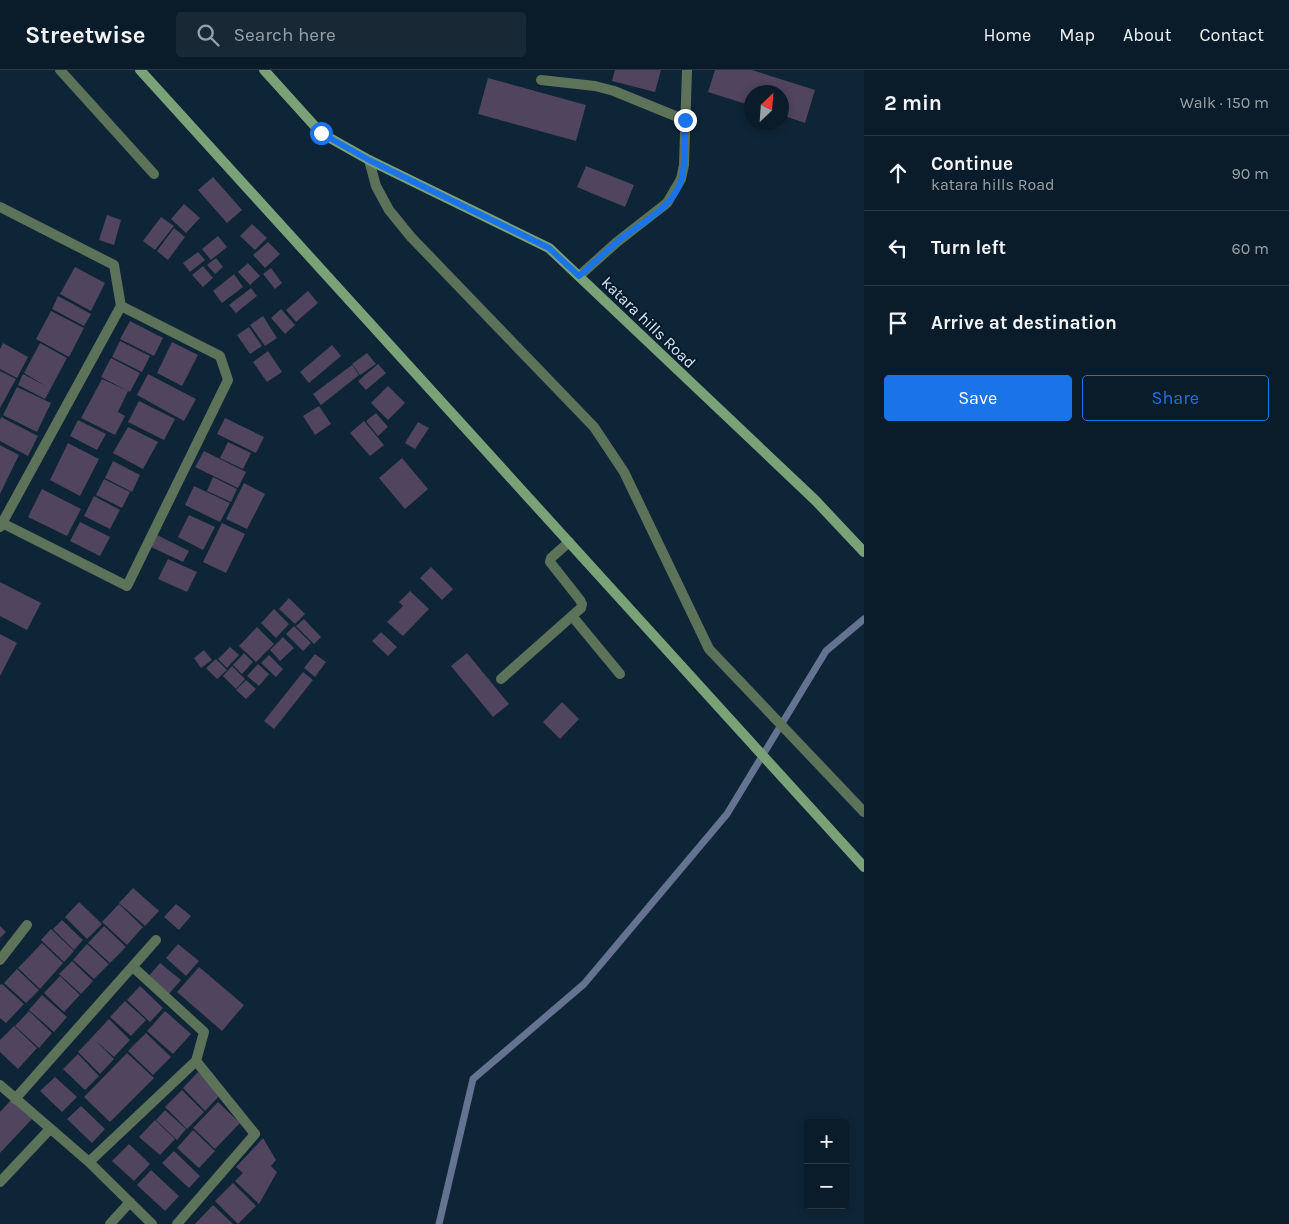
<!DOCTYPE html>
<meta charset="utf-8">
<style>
:root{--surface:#0a1c29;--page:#182935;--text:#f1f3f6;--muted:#99a1a8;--line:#2a3a46;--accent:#1a73e8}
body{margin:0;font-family:Karla,sans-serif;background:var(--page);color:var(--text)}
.controls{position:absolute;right:15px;bottom:15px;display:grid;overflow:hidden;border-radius:5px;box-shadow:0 2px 8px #0003}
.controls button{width:45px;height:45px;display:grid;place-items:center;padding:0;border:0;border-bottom:1px solid var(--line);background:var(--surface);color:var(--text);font:25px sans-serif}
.compass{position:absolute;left:744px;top:15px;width:45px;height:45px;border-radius:50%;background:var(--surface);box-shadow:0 2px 8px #0003;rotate:25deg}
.stop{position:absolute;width:15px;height:15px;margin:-11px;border:4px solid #1a73e8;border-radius:50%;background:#fff}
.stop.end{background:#1a73e8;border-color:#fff;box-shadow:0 1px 5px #0008}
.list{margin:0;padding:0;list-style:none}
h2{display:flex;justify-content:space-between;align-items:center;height:65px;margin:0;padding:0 20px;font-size:21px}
h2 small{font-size:16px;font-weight:400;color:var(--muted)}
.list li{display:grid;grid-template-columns:32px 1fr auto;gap:15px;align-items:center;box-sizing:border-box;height:75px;padding:0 20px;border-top:1px solid var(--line)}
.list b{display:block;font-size:19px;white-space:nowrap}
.list p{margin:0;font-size:16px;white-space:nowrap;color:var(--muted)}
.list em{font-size:16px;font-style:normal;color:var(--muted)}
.actions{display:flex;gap:10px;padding:15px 20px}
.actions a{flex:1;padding:11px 0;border:1px solid var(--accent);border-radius:5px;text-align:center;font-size:18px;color:var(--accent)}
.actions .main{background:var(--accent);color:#fff}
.icon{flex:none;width:28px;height:28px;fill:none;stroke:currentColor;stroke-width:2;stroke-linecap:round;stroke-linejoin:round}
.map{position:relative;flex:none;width:864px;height:1154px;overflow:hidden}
header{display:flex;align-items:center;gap:30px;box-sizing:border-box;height:70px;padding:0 25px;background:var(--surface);border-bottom:1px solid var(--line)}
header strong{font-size:24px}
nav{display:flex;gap:28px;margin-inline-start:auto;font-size:18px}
.search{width:350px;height:45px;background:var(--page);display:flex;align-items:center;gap:12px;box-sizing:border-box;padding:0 18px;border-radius:5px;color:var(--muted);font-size:19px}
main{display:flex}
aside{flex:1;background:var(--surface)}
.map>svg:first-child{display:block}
</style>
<header>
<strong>Streetwise</strong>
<div class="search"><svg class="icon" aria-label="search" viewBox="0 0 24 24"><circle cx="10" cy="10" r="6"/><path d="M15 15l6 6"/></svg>Search here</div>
<nav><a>Home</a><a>Map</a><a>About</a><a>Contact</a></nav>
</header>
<main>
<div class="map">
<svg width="864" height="1154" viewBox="0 0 864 1154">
<rect width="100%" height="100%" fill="#0e2537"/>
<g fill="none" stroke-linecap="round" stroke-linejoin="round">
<path stroke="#64738f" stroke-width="7" d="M439,1154l34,-145 111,-95 143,-170 99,-163 38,-32"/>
</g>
<path fill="#50445e" d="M615,0h46l-6,22 -43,-11z
M715,0h37l63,20 -10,33 -23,-8v-23h-30v14l-44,-14z
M488,8l98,27 -10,36 -98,-27z
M586,96l48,19 -9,22 -48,-20z
M213,107l29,33 -15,13 -29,-33z
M184,134l16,14 -14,15 -15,-14z
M107,145l14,5 -7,25 -15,-5z
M161,147l13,9 -19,24 -12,-9z
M252,154l15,14 -12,12 -15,-14z
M174,158l11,9 -17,23 -11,-9z
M218,166l9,11 -16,13 -9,-11z
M268,172l12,12 -15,14 -12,-13z
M198,182l7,8 -15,12 -7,-9z
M216,188l7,9 -8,7 -8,-9z
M248,193l12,13 -10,9 -12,-13z
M203,196l10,12 -10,9 -11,-12z
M75,197l30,16 -14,28 -31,-17z
M271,198l11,15 -7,6 -12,-15z
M234,204l9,13 -21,16 -9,-12z
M251,218l6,8 -21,17 -7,-8z
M308,221l10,12 -22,19 -10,-12z
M58,226l33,18 -7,12 -32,-17z
M281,239l14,16 -10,9 -14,-16z
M51,241l33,17 -15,29 -33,-18z
M263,246l14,22 -12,8 -15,-21z
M130,251l33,17 -9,18 -34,-17z
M249,257l13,19 -12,8 -13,-19z
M120,271l30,15 -8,16 -30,-15z
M172,272l26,13 -16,31 -25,-13z
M3,273l25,14 -11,21 -17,-9v-20z
M40,273l27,15 -22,41 -27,-14 5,-11 23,12 -22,-13z
M332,275l9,11 -32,27 -9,-11z
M268,281l14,21 -15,10 -14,-20z
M367,283l9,11 -16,11 -8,-11z
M111,288l29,15 -10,19 -29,-15z
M378,294l8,9 -20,17 -8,-9z
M352,295l7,10 -38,30 -8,-11z
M0,301l16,8 -16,29z
M148,304l48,25 -12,22 -47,-26z
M102,309l26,12 -10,21 7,4 -10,19 -34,-17z
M388,316l17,17 -17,17 -17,-17z
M17,317l34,16 -14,29 -34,-17z
M139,331l36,18 -11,21 -36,-18z
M319,336l12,18 -16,11 -12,-19z
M376,343l12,14 -10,9 -12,-15z
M1,347l37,19 -10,20 -28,-15v-21z
M225,348l39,19 -8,16 -39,-19z
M78,350l28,14 -9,16 -27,-14z
M364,351l20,24 -14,11 -20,-23z
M418,352l11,6 -14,21 -10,-6z
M128,357l30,15 -15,27 -30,-16z
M228,372l23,11 -8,16 -23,-11z
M68,373l31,16 -19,37 -30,-16z
M0,375l19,10 -19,39z
M204,381l42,21 -8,16 -43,-21z
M402,388l26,31 -23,20 -26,-31z
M113,391l27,14 -8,17 -27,-14z
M213,407l24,12 -6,13 -24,-11z
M104,409l26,13 -8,16 -26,-13z
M244,413l21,11 -18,35 -21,-10z
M194,416l36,17 -10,19 -35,-17z
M42,419l39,20 -14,27 -39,-19z
M94,426l26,14 -10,19 -26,-13z
M189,445l26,12 -12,23 -25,-13z
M80,452l30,15 -10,19 -30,-15z
M222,453l23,11 -19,39 -23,-11z
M157,465l32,16 -6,11 -32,-15z
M168,489l29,13 -10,20 -29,-13z
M431,497l22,22 -11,11 -22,-22z
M0,512l41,21 -14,27 -27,-14z
M410,521l19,18 -26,27 -16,-14 16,-16 -4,-4z
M289,528l16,16 -10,10 -16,-15z
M274,539l15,15 -13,14 -15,-15z
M304,549l17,18 -7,7 -18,-18z
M294,556l17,17 -8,8 -17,-17z
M257,557l17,17 -18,18 -17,-16z
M381,562l16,15 -9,9 -16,-15z
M0,564l17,9 -17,33z
M283,567l11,11 -14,13 -10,-11z
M230,577l9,8 -12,13 -9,-9z
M204,580l8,10 -11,8 -7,-10z
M244,583l9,9 -11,12 -9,-9z
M467,583l42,51 -16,13 -42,-51z
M315,584l11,8 -11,15 -11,-9z
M269,585l14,14 -7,8 -15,-14z
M216,589l11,11 -10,9 -11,-11z
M258,594l11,10 -10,12 -12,-10z
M232,596l13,13 -9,10 -13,-13z
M303,602l10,8 -39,49 -10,-8z
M246,610l10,9 -10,10 -10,-9z
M562,632l17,17 -19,20 -17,-17z
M133,818l26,23 -14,15 -26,-23z
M79,832l23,22 -15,15 -22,-22z
M119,834l24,23 -16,18 -25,-23z
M176,834l15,12 -12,14 -15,-13z
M62,850l21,20 -9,10 -21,-21z
M0,856l6,6 -6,6z
M104,856l22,21 -16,16 -22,-20z
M51,859l23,22 -10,11 -23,-22z
M42,873l21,20 -23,26 -22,-21z
M87,874l22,20 -15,15 -21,-19z
M178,874l21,17 -13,15 -20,-18z
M72,891l21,20 -12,13 -22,-20z
M160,893l21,17 -14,16 -20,-18z
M199,897l45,38 -22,26 -45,-39z
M17,899l22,21 -13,13 -22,-20z
M60,906l20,19 -16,17 -20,-19z
M2,914l22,20 -18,19 -6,-5v-33z
M140,916l23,22 -13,14 -23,-22z
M42,925l25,22 -13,15 -25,-22z
M125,931l21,19 -15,16 -21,-19z
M29,941l23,22 -13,15 -24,-22z
M165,941l26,23 -18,20 -26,-23z
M109,949l21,21 -16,17 -19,-17 19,19 -14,15 -22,-22z
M14,956l23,22 -19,21 -18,-17v-12z
M146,963l25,24 -18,18 -25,-24z
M127,983l27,25 -44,44 -26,-25z
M78,984l21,22 -14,14 -22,-21z
M198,1002l23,22 -16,17 -22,-23z
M55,1007l22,20 -15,15 -22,-21z
M182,1020l22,22 -17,17 -22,-22z
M12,1029l20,20 -32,34v-41z
M218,1032l22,21 -25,26 -22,-21z
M81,1036l24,23 -13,14 -25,-24z
M165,1040l21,19 -9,11 -21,-20z
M155,1050l20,19 -15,16 -21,-18z
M193,1060l22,21 -16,17 -22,-20z
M263,1068l13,22 -5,6 6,6 -18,32 -24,-23 8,-8 -7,-6z
M129,1074l21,20 -16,17 -22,-20z
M174,1081l26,25 -11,12 -27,-25z
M151,1100l28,26 -14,15 -28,-26z
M233,1113l23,23 -18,18 -23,-23z
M213,1135l20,19h-38z"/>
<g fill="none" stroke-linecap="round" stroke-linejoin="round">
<path stroke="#5c7359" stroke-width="10" d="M541,10l54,6 19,5 71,29
M579,206l38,-34 50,-39 14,-24 3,-14 3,-95
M572,546l48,58
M501,609l80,-71 1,-4 -2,-4 -30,-38 1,-4 18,-16"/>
<path stroke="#5c7359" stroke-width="10" d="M60,0l94,104
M369,90l7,26 13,24 22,27 183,190 30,45 85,177 155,163
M0,137l114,58 7,41 -121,221
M0,452l127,64 101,-206 -8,-24 -99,-50
M0,890l27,-35
M0,1015l89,77 63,62
M15,1029l141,-159
M89,1092l107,-101 8,-29 -71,-65
M0,1112l50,-53
M110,1154l20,-22
M177,1154l78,-90 -59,-73"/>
<path stroke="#7ba177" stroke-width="10" d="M140,0l724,797
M264,0l57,63 48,27 180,88 266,252 49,52"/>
</g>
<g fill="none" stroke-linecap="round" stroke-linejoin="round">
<path stroke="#1a73e8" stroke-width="6" d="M321,63l48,27 180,88 30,28c13,-11 25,-23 38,-34 22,-18 57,-34 65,-64 4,-19 2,-39 3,-58"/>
</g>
<g text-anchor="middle" stroke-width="4" stroke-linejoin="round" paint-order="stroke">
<g font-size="16" fill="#d9e7f3" stroke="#051b2d">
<text transform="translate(649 252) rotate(44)" y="6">katara hills Road</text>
</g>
</g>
</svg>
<div class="controls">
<button>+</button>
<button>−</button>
</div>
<svg class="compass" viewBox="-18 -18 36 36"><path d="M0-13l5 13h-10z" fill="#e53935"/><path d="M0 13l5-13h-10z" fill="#99a1a8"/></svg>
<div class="stop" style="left:321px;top:63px"></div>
<div class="stop end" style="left:685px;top:50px"></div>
</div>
<aside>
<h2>2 min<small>Walk · 150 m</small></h2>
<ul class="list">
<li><svg class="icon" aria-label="ahead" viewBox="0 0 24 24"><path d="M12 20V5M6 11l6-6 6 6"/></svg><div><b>Continue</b><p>katara hills Road</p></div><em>90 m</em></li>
<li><svg class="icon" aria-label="left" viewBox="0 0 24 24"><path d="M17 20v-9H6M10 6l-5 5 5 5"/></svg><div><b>Turn left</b></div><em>60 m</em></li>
<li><svg class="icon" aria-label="arrive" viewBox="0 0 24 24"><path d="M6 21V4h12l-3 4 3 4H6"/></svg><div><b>Arrive at destination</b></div></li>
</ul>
<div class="actions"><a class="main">Save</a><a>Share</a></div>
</aside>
</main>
